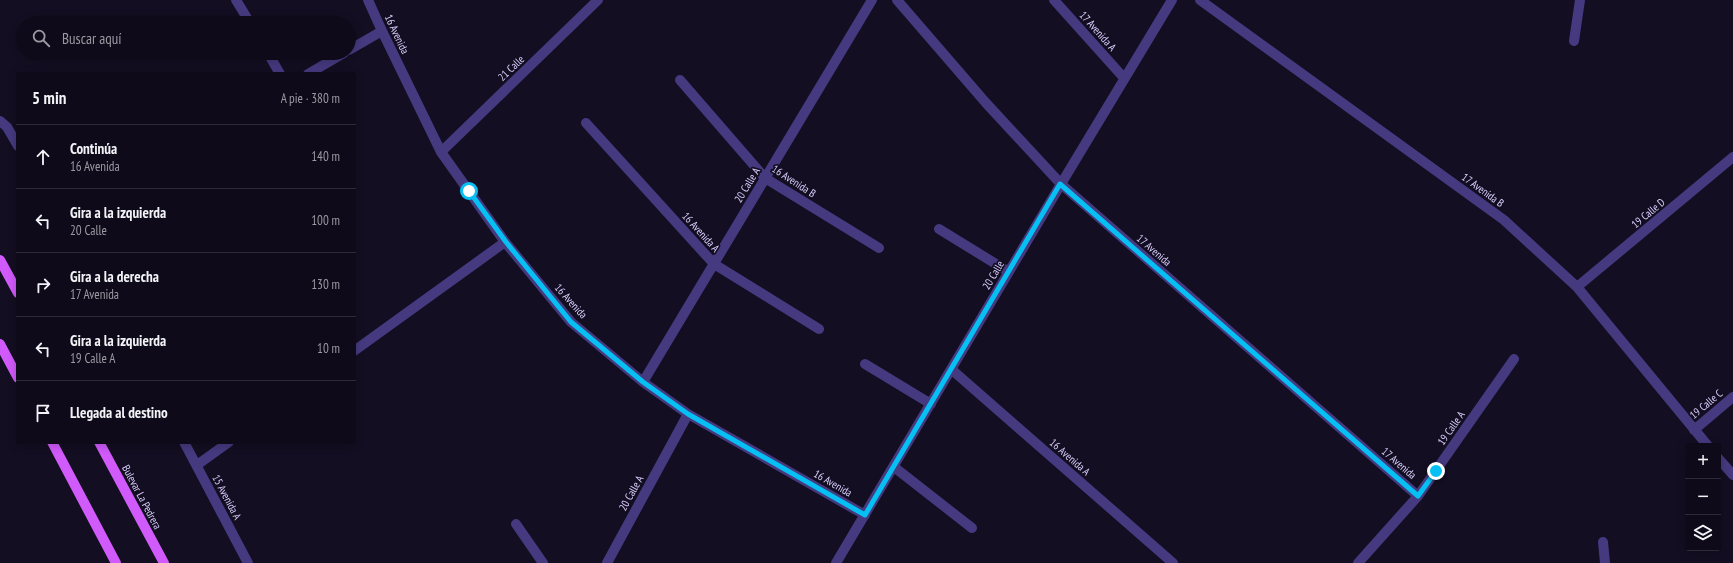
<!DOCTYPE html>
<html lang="es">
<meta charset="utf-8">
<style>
:root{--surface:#0e0a19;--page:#1c1826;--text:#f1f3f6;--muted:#9b9aa2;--line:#2e2b38}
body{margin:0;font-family:"PT Sans Narrow",sans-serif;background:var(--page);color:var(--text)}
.controls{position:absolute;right:12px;bottom:12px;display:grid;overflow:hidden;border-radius:4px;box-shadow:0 2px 10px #0003}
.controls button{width:36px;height:36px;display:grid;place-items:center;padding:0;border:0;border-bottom:1px solid var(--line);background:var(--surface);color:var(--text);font:20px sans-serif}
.stop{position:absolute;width:12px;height:12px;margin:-9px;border:3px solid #07c0f3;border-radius:50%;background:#fff}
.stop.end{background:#07c0f3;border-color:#fff;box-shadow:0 1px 4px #0008}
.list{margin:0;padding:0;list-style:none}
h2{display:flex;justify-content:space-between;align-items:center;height:52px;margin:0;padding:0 16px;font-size:17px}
h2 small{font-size:13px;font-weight:400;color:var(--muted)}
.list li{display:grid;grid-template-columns:26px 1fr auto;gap:12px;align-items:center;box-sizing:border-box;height:64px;padding:0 16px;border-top:1px solid var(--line)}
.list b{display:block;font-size:15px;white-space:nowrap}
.list p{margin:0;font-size:13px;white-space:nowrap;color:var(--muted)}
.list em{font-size:13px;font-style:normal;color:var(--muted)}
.icon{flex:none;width:22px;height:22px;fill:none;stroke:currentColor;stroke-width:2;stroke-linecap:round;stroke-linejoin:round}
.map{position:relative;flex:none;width:1733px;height:563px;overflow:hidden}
.search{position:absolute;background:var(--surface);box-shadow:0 2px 10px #0003;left:16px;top:16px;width:340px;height:44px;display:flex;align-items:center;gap:10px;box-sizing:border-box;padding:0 14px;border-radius:22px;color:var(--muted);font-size:15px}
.panel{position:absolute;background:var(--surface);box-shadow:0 2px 10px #0003;left:16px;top:72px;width:340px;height:372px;border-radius:4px}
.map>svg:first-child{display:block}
</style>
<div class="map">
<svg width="1733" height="563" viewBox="0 0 1733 563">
<rect width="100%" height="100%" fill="#130e21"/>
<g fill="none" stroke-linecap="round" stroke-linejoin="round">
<path stroke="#453a7f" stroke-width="10" d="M236,0l14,23
M368,0l14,31 59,121 64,90 66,80 72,60 45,32 177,101
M897,0l89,103 75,81 357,312
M1054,0l70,78
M1200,0l304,220 73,67 131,159
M1574,41l6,-41
M349,50l33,-19
M268,53l12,21
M308,74l36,-21
M680,80l85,98 114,70
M0,121l7,6 11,19
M586,123l128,141 105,65
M441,152l157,-152
M939,229l70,43
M1577,287l156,-130
M354,351l151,-109
M865,364l66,40
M951,369l222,194
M643,382l229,-382
M1694,430l39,-33
M184,442l64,121
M1718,458l15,17
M197,465l32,-23
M894,467l78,61
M516,524l27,39
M1603,542l2,21
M607,563l81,-149
M836,563l225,-379 111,-184
M1358,563l60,-67 96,-137"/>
<path stroke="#d05afa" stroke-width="10" d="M0,260l18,33
M0,344l18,34
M52,442l64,121
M99,442l65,121"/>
</g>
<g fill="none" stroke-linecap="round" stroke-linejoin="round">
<path stroke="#07c0f3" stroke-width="5" d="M469,191l37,51 65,80 72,60 45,32 177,101 195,-331 358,312 18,-25"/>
</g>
<g text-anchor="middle" stroke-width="3.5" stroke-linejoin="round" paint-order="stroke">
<g font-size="11" fill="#dacffe" stroke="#130e21">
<text transform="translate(1098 31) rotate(48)" y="4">17 Avenida A</text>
<text transform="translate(397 34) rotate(65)" y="4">16 Avenida</text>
<text transform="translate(511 68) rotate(-44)" y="4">21 Calle</text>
<text transform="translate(794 181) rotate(33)" y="4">16 Avenida B</text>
<text transform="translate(747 185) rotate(-59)" y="4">20 Calle A</text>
<text transform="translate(1483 190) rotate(36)" y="4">17 Avenida B</text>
<text transform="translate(1648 213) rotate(-40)" y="4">19 Calle D</text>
<text transform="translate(701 232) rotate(48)" y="4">16 Avenida A</text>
<text transform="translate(1154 250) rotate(41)" y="4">17 Avenida</text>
<text transform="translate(993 275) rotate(-59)" y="4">20 Calle</text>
<text transform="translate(571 301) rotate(48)" y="4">16 Avenida</text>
<text transform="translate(1706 404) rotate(-40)" y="4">19 Calle C</text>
<text transform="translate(1451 428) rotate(-55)" y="4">19 Calle A</text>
<text transform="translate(1070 457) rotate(41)" y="4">16 Avenida A</text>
<text transform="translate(1399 463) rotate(41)" y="4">17 Avenida</text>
<text transform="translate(833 483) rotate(30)" y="4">16 Avenida</text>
<text transform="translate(631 493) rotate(-61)" y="4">20 Calle A</text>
<text transform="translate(142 497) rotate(62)" y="4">Bulevar La Pedrera</text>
<text transform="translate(227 497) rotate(62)" y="4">15 Avenida A</text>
</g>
</g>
</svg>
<div class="controls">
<button>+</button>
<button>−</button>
<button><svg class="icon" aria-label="layers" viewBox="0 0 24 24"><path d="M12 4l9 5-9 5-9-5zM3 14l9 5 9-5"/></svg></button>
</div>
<div class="stop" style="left:469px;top:191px"></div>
<div class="stop end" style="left:1436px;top:471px"></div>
<div class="search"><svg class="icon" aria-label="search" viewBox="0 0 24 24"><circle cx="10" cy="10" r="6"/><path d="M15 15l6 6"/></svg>Buscar aquí</div>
<section class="panel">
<h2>5 min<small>A pie · 380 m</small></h2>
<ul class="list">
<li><svg class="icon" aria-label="ahead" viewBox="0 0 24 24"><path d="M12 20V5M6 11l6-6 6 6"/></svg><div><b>Continúa</b><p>16 Avenida</p></div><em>140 m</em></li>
<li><svg class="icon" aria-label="left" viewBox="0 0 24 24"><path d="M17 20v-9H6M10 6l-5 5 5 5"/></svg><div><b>Gira a la izquierda</b><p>20 Calle</p></div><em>100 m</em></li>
<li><svg class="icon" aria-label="right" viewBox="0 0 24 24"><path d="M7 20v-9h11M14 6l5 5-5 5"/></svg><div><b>Gira a la derecha</b><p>17 Avenida</p></div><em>130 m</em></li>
<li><svg class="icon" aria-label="left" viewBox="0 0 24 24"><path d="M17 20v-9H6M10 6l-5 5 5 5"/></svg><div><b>Gira a la izquierda</b><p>19 Calle A</p></div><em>10 m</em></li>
<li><svg class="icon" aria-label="arrive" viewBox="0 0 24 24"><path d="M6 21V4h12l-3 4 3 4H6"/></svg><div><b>Llegada al destino</b></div></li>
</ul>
</section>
</div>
